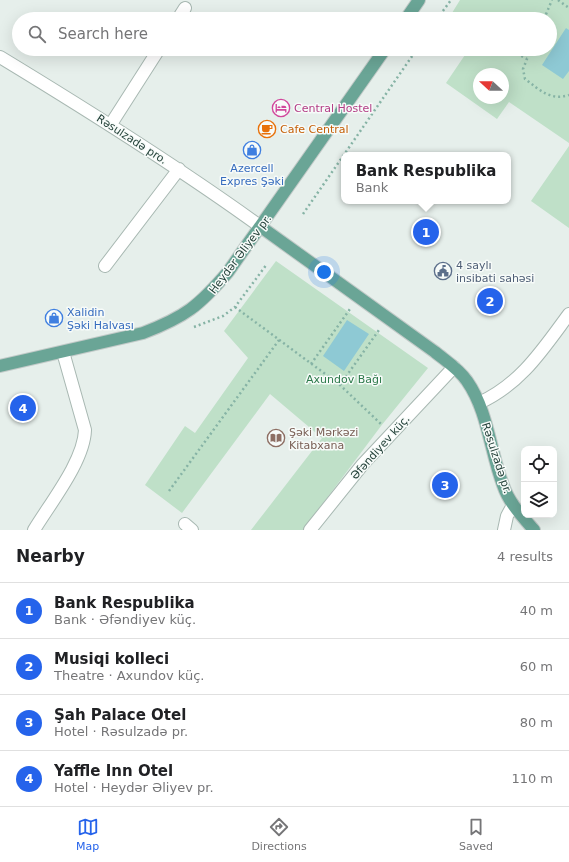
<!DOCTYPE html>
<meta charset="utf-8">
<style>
:root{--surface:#fff;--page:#f2f2f2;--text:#202124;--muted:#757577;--line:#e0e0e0;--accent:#2563eb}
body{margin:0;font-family:"DejaVu Sans",sans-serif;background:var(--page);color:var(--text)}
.controls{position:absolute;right:12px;bottom:12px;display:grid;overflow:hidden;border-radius:8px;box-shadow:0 4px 16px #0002}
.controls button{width:36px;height:36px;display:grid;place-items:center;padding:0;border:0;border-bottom:1px solid var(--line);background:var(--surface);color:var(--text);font:20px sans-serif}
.compass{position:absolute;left:473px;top:68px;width:36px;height:36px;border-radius:50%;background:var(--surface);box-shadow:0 4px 16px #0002;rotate:291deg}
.you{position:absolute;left:324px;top:272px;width:14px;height:14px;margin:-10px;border:3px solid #fff;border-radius:50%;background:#1a73e8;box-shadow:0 0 0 6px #1a73e833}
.badge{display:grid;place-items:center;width:26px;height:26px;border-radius:50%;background:var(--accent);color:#fff;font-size:13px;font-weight:700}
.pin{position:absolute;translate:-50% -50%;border:2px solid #fff;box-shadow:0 1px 4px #0006}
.popup{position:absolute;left:341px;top:152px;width:170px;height:52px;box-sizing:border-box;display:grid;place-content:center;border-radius:8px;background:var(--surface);filter:drop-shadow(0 1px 3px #0005);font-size:13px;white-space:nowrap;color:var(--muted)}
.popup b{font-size:15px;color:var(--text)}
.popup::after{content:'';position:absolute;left:50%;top:100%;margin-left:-8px;border:8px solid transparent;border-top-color:var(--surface)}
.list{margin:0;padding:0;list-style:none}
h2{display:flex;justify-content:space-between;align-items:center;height:52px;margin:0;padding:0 16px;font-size:17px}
h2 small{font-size:13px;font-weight:400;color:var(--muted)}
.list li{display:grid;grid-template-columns:26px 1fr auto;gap:12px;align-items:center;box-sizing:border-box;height:56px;padding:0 16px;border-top:1px solid var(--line)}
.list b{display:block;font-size:15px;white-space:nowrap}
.list p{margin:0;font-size:13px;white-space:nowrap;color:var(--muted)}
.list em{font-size:13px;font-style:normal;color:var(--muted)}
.icon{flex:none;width:22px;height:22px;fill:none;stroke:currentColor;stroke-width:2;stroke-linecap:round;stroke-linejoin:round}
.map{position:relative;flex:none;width:569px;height:530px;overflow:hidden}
.search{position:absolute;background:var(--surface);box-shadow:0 4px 16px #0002;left:12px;right:12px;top:12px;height:44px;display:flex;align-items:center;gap:10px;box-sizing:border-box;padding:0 14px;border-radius:22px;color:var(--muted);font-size:15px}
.sheet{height:276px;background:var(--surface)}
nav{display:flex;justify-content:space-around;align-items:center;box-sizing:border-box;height:56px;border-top:1px solid var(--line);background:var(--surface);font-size:11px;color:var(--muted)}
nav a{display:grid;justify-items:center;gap:2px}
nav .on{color:var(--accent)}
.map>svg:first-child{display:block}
</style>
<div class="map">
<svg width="569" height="530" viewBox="0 0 569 530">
<rect width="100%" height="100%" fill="#e6efeb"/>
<path fill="#bfe0c8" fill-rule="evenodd" d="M460,0h109v143l-60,-41 -12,17 -51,-36 23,-34h81v-30h-89l-9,-6zM479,74h24v24h-24z
M569,146v82l-38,-27z
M276,261l152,107 -47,58 -78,104h-52l71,-92 -52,-44 -88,119 -37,-28 40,-59 10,7 53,-75 -24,-27z"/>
<path fill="#8ec9d4" d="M566,28l3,2v41l-6,8 -21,-14z
M347,320l22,14 -25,37 -21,-15z"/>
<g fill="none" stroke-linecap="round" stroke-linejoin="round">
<defs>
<path id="minor" d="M178,19l7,-11
M0,57c89,54 177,109 261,170
M111,124l48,-75
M105,266l74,-97
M479,403c42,-19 64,-54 90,-89
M185,524l7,6
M34,530c17,-28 50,-69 51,-100l-22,-78
M310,530l53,-66 91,-97
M504,530l3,-14 6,-11"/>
<path id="major" d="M406,19l13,-19
M261,227l174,125c11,9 24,17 32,29 21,30 23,70 36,104 6,18 19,31 31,45
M0,366l143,-33c42,-16 56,-27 85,-61l157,-223"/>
</defs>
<use href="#minor" stroke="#a8b8b2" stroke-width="14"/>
<use href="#major" stroke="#c2cac8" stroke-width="14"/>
<path stroke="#86b3a5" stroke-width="2.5" stroke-dasharray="2 3" stroke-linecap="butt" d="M558,0l11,8
M437,19l14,-19
M544,19l8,-19
M508,49l19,10
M531,49l-8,20 2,10c15,11 25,22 44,16
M303,214l114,-165
M235,307l105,78 41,39
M194,327l29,-11 12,-9 32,-43
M311,364l39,-55
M340,385l39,-55
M169,491l110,-151"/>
<use href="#minor" stroke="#fff" stroke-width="12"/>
<use href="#major" stroke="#6aa596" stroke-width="12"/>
</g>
<defs>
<symbol id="hotel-ring" viewBox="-11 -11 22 22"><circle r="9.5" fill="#f7fbf9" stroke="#d1479c" stroke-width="1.5"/><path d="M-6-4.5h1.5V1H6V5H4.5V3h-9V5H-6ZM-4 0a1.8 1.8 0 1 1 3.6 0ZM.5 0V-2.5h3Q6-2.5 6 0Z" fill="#d1479c"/></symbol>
<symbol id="cafe-ring" viewBox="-11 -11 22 22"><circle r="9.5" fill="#f7fbf9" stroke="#e8710a" stroke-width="1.5"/><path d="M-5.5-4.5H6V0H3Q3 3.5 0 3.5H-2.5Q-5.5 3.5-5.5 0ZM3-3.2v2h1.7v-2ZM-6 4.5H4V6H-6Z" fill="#e8710a"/></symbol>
<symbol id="shop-ring" viewBox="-11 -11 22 22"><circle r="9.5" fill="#f7fbf9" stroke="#3f7fe0" stroke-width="1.5"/><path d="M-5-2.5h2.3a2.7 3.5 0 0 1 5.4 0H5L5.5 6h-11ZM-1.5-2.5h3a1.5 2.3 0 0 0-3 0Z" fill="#3f7fe0"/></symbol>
<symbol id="civic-ring" viewBox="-11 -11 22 22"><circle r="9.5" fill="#f7fbf9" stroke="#5c6f8a" stroke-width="1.5"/><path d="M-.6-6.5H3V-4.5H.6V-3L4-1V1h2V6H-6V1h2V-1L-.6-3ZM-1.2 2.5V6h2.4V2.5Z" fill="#5c6f8a"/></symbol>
<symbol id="library-ring" viewBox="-11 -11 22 22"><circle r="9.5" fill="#f7fbf9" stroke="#8d6e63" stroke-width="1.5"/><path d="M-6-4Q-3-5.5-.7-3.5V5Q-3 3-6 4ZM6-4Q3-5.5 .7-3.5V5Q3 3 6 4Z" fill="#8d6e63"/></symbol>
</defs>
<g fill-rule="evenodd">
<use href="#hotel-ring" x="271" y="98" width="20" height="20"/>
<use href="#cafe-ring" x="257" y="119" width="20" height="20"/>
<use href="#shop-ring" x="242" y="140" width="20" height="20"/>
<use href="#civic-ring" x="433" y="261" width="20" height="20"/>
<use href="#shop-ring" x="44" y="308" width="20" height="20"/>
<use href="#library-ring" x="266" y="428" width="20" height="20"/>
</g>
<g text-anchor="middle" stroke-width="3" stroke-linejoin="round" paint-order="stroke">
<g font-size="11" fill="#b23c85" stroke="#f7fbf9" text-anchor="start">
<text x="294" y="112">Central Hostel</text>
</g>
<g font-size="11" fill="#c56008" stroke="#f7fbf9" text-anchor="start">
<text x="280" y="133">Cafe Central</text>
</g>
<g font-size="11" fill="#24423a" stroke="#f7fbf9">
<text transform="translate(132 139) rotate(33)" y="4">Rəsulzadə pro.</text>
<text transform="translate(240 254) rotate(-53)" y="4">Heydər Əliyev pr.</text>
<text transform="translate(380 447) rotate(-48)" y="4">Əfəndiyev küç.</text>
<text transform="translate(497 458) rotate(72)" y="4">Rəsulzadə pr.</text>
</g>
<g font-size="11" fill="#366cbe" stroke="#f7fbf9">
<text x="252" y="172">Azercell<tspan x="252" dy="13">Expres Şəki</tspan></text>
<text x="67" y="316" text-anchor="start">Xalidin<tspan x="67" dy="13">Şəki Halvası</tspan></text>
</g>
<g font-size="11" fill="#4e5e75" stroke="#f7fbf9" text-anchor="start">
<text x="456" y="269">4 saylı<tspan x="456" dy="13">insibati sahəsi</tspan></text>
</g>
<g font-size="11" fill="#2d7a4b" stroke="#f7fbf9">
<text x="344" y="383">Axundov Bağı</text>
</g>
<g font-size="11" fill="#785e54" stroke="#f7fbf9" text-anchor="start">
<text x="289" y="436">Şəki Mərkəzi<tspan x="289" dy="13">Kitabxana</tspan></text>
</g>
</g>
</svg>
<div class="controls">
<button><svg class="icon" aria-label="locate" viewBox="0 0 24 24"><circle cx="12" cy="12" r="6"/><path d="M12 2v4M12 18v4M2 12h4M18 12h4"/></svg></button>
<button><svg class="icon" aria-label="layers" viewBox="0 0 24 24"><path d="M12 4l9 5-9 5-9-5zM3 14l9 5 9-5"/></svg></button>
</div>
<svg class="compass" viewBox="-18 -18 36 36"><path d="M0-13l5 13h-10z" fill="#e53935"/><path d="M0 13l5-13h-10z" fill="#757577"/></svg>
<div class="you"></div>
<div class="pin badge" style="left:426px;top:232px">1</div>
<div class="popup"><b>Bank Respublika</b>Bank</div>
<div class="pin badge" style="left:490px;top:301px">2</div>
<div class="pin badge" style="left:445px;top:485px">3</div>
<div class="pin badge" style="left:23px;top:408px">4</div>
<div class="search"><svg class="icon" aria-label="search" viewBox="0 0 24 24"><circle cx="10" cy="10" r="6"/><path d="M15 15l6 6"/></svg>Search here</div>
</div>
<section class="sheet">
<h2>Nearby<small>4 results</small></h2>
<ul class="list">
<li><span class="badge">1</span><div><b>Bank Respublika</b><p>Bank · Əfəndiyev küç.</p></div><em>40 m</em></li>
<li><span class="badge">2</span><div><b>Musiqi kolleci</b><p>Theatre · Axundov küç.</p></div><em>60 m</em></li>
<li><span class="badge">3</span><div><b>Şah Palace Otel</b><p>Hotel · Rəsulzadə pr.</p></div><em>80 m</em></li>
<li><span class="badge">4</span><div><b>Yaffle Inn Otel</b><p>Hotel · Heydər Əliyev pr.</p></div><em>110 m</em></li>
</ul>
</section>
<nav>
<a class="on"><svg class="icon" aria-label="map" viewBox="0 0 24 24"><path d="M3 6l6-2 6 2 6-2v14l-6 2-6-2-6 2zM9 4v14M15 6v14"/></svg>Map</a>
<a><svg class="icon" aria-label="directions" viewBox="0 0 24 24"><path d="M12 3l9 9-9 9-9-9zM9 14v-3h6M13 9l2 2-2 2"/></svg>Directions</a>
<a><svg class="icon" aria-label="saved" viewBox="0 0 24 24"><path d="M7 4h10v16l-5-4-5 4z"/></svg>Saved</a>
</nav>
